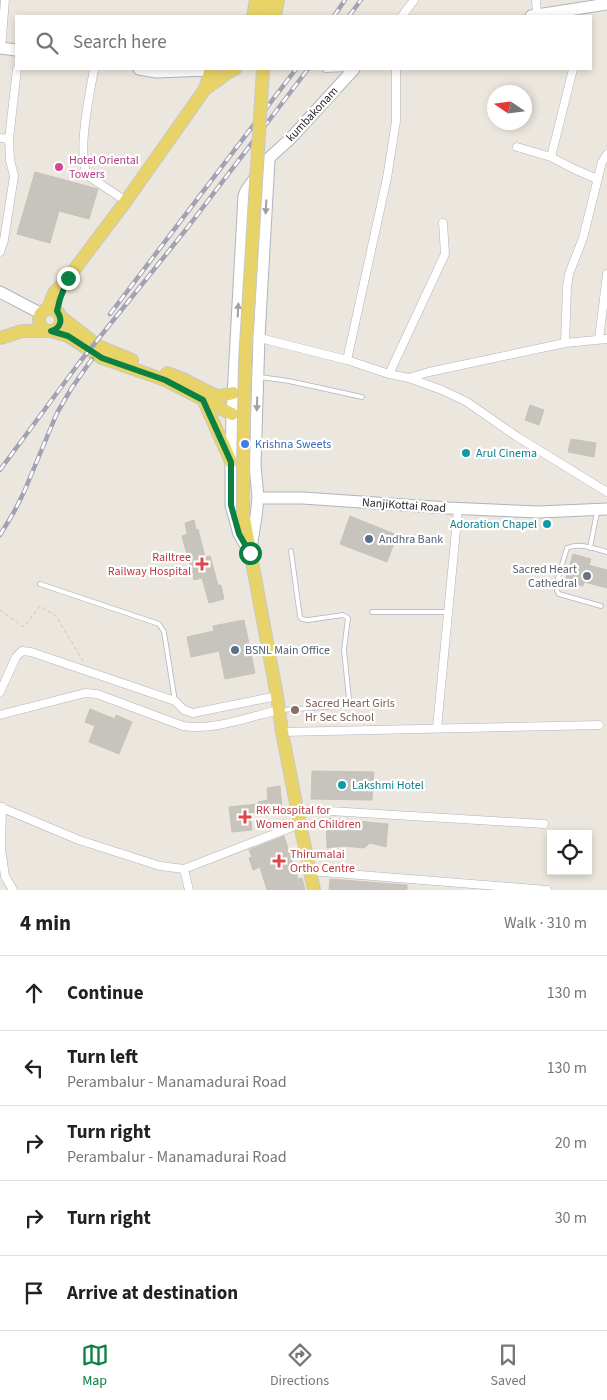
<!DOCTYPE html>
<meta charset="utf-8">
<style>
:root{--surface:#fff;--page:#f6f6f6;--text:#222;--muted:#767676;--line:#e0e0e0;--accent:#0b8043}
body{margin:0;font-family:"Source Sans 3",sans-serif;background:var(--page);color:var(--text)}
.controls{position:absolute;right:15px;bottom:15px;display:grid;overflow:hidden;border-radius:0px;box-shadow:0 2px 8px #0003}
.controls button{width:45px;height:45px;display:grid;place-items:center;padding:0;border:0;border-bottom:1px solid var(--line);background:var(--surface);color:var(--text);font:25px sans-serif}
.compass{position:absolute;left:487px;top:85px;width:45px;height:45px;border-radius:50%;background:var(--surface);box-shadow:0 2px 8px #0003;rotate:283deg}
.stop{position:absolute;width:15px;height:15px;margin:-11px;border:4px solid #0b8043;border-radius:50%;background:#fff}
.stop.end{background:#0b8043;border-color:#fff;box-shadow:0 1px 5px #0008}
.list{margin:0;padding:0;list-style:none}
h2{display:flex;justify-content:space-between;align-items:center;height:65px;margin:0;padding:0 20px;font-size:21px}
h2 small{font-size:16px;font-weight:400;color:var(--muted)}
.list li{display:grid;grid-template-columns:32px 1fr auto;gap:15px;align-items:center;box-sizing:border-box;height:75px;padding:0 20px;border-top:1px solid var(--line)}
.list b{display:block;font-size:19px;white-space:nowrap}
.list p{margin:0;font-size:16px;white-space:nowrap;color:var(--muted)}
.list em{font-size:16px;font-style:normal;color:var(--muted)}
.icon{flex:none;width:28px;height:28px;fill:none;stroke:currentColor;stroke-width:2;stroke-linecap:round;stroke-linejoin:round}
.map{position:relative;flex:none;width:607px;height:890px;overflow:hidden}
.search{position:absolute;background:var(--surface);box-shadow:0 2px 8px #0003;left:15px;right:15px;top:15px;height:55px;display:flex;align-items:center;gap:12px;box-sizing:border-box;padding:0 18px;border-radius:0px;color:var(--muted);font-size:19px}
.sheet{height:440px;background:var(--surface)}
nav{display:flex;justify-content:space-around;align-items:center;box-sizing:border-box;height:70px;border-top:1px solid var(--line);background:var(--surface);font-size:14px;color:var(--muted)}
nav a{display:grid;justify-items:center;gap:2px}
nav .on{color:var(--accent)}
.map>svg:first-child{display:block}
</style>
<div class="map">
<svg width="607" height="890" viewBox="0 0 607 890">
<rect width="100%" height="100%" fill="#ece7de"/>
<path fill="#c7c4bd" stroke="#c7c3b8" d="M35,172l63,17 -9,30 -30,-8 -9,32 -33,-9z
M530,405l14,5 -5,15 -14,-5z
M571,439l25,4 -2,14 -26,-5z
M350,516l47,19 -10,27 -47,-18z
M194,520l2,10 2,-1 7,28 5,-1 8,29h3l3,14 -15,4 -7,-25 -8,2 -12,-44 5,-2 -2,-11z
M573,554l18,5 -2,6 18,5v18l-23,-6 -1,4 -18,-5z
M244,620l11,53 -30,6 -6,-28 -28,6 -4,-20 27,-6 -1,-5z
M90,709l25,10 1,-4 16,7 -13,32 -30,-12 6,-16 -10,-4z
M312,771l62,1 -2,28 -61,-1z
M280,786l2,23 -32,4 2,17 -20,2 -3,-25 29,-3v-2l10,-2 -1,-12z
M326,818l62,6 -2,23 -16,-4 -6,5 -20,-2 -17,2z
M284,836l14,43 4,-1 3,12h-38l-7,-23 -7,3 -4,-12 3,-1 -3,-7z
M330,879l77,6v5h-78z"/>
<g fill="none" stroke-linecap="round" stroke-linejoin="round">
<defs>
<path id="lane" d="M325,70l26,-1
M260,377l29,4 73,16
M590,548l7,-36
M40,584l119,40 5,8 11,69
M601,606l-42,-12 -2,-3 -1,-6 11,-37c11,-6 28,1 40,4
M372,612h75
M281,710l60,-4 7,-3 1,-4 -5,-49 4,-32 -5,-3 -35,5 -6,-1 -2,-2 -9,-66"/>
<path id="street" d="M536,0l1,15
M402,16l12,-16
M1,48l4,-48
M94,69c-4,24 -18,86 -6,107l38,25
M0,138l9,1 8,-70
M517,147l34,10 23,12 23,10
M551,157l22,-88
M0,252l4,-12 10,-64 -4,-16 -1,-21
M256,337l91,23 42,14 20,4 33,12 25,12 49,34 91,56
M599,339l8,-65
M565,343l2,-56 2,-13 14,-36 19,-76 5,-8
M347,360l40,-182 9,-57v-52
M389,374l56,-120 -2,-31
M409,378l20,-6 136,-29 42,-4
M0,692l16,-35 6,-6 9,1 144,49 9,9 9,3 84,-17
M0,715l85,-22 12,1 86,32c30,5 66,-9 95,-16
M437,728l21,-219
M282,732l317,-7
M0,807l79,33 81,26 24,3 116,-45
M2,807l-1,42 4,27 8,14
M297,809l247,15
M184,869l5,21
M310,871l237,19"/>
<path id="secondary" d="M531,16l76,-12
M0,48l16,2
M139,69l17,3 53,-2
M0,292l40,21
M258,498h45l145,10 91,4 68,-3
M251,548l5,-31 2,-19 -3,-33 4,-128 10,-177
M249,551l-10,-17 -8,-29v-43l1,-48 12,-218 2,-5 23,-33 21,-19 64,-70"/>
<path id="primary" d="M253,16l3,-16
M266,16l1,-16
M275,16l3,-16
M205,89l6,-20
M48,308l6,-15 14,-15 58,-77 79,-112 21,-15 9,-5
M39 320a11 11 0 1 1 22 0a11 11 0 1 1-22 0Z
M60,316l38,30 34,14
M51,331l17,5 34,22 63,22 67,34
M0,338l22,-7h23
M167,373l16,6 31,16 7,1 12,-3
M203,399l28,63
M243,513l34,183 5,36 18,92 14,66"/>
</defs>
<use href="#lane" stroke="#b1b3bd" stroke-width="5.5"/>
<use href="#street" stroke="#b1b3bd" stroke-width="9"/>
<use href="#secondary" stroke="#b1b3bd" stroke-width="13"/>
<use href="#primary" stroke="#c8c8c8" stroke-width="14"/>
<path stroke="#c8c8c8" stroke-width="1" stroke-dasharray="4 2.5" stroke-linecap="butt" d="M0,610l24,17 16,-21 16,10 27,45"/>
<use href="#lane" stroke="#fff" stroke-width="4"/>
<use href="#street" stroke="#fff" stroke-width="8"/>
<use href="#secondary" stroke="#fff" stroke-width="11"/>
<use href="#primary" stroke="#e7d368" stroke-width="12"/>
<defs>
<path id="rail" d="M334,16l11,-16
M349,16l12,-16
M110,314l186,-245
M0,470l79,-107 109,-136 120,-158
M0,535l14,-23 10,-20 33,-79 14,-24 21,-30"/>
</defs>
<use href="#rail" stroke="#a1a2b4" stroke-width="4.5"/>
<use href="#rail" stroke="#fff" stroke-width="2.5" stroke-dasharray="8" stroke-linecap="butt"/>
<defs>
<path id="primary-bridge" d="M243,513v-37l2,-115 18,-292"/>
</defs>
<use href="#primary-bridge" stroke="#c8c8c8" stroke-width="14" stroke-linecap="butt"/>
<use href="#primary-bridge" stroke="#e7d368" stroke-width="12"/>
</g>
<defs><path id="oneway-solid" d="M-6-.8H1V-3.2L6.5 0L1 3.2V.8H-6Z" transform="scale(1.25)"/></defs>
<g fill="#a0a0a0">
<use href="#oneway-solid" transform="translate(266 207) rotate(93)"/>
<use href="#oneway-solid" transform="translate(238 310) rotate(-87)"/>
<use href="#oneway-solid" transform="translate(257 404) rotate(92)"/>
</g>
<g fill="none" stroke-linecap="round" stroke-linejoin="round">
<path stroke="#0b8043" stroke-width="6" d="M68,278l-8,21 -3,12c6,9 4,17 -6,20l17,5 34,22 63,22 38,20 28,62v43l8,29 11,19"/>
</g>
<circle fill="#d1479c" stroke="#fff" stroke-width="2" cx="59" cy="167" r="5"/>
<circle fill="#3f7fe0" stroke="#fff" stroke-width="2" cx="245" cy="444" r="5"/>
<g fill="#0f9aa8" stroke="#fff" stroke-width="2">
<circle cx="466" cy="453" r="5"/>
<circle cx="547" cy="524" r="5"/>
<circle cx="342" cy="785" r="5"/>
</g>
<g fill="#5c6f8a" stroke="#fff" stroke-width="2">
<circle cx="369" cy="539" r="5"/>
<circle cx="235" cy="650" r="5"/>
</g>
<g fill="#e0444e" stroke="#fff" stroke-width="2">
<path d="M199.5 556.5h5v5h5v5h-5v5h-5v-5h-5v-5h5z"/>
<path d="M242.5 809.5h5v5h5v5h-5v5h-5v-5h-5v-5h5z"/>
<path d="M276.5 853.5h5v5h5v5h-5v5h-5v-5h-5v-5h5z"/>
</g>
<circle fill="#6b7280" stroke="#fff" stroke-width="2" cx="587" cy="576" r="5"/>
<circle fill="#8d6e63" stroke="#fff" stroke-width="2" cx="295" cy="710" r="5"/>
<g text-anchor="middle" stroke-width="4.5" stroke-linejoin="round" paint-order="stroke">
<g font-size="12" fill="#2b2b2b" stroke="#fff">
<text transform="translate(312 114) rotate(-47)" y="4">kumbakonam</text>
<text transform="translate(404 505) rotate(4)" y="4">NanjiKottai Road</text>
</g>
<g font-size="12" fill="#b23c85" stroke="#fff" text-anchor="start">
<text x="69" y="164">Hotel Oriental<tspan x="69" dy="14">Towers</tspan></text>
</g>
<g font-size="12" fill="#366cbe" stroke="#fff" text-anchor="start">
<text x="255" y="448">Krishna Sweets</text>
</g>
<g font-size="12" fill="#0d838f" stroke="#fff" text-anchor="start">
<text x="476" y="457">Arul Cinema</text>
<text x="537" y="528" text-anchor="end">Adoration Chapel</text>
<text x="352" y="789">Lakshmi Hotel</text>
</g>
<g font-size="12" fill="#4e5e75" stroke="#fff" text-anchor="start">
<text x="379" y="543">Andhra Bank</text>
<text x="245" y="654">BSNL Main Office</text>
</g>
<g font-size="12" fill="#be3a42" stroke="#fff" text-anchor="start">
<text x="191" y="561" text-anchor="end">Railtree<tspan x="191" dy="14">Railway Hospital</tspan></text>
<text x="256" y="814">RK Hospital for<tspan x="256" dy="14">Women and Children</tspan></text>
<text x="290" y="858">Thirumalai<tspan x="290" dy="14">Ortho Centre</tspan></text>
</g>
<g font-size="12" fill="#5b616d" stroke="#fff" text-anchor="end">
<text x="577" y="573">Sacred Heart<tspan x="577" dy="14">Cathedral</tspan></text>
</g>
<g font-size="12" fill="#785e54" stroke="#fff" text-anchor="start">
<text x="305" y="707">Sacred Heart Girls<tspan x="305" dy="14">Hr Sec School</tspan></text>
</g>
</g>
</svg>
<div class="controls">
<button><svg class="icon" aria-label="locate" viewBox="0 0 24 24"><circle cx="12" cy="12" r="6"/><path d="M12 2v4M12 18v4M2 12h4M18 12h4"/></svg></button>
</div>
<svg class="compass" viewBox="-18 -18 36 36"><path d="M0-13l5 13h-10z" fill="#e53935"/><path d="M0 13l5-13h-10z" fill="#767676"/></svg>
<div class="stop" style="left:250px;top:553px"></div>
<div class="stop end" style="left:68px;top:278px"></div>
<div class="search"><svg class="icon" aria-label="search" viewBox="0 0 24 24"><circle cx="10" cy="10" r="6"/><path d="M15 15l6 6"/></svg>Search here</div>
</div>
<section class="sheet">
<h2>4 min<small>Walk · 310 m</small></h2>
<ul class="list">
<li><svg class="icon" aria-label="ahead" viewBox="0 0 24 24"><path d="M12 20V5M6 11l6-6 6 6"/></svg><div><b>Continue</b></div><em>130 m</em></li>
<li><svg class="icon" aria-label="left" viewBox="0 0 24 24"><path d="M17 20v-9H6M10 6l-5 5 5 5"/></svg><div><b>Turn left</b><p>Perambalur - Manamadurai Road</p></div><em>130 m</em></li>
<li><svg class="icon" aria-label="right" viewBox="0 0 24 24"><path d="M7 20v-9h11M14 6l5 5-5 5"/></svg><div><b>Turn right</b><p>Perambalur - Manamadurai Road</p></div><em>20 m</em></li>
<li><svg class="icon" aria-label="right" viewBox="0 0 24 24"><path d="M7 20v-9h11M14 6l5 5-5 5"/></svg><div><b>Turn right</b></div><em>30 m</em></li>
<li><svg class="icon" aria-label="arrive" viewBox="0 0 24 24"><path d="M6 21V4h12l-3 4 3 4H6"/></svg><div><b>Arrive at destination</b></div></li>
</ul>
</section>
<nav>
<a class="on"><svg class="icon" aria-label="map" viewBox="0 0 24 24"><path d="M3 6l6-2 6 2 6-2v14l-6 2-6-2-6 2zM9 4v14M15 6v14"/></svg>Map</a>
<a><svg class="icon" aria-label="directions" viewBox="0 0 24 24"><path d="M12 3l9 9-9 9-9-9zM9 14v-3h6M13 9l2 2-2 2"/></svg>Directions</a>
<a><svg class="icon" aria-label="saved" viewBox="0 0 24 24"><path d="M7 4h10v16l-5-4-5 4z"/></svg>Saved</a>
</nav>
